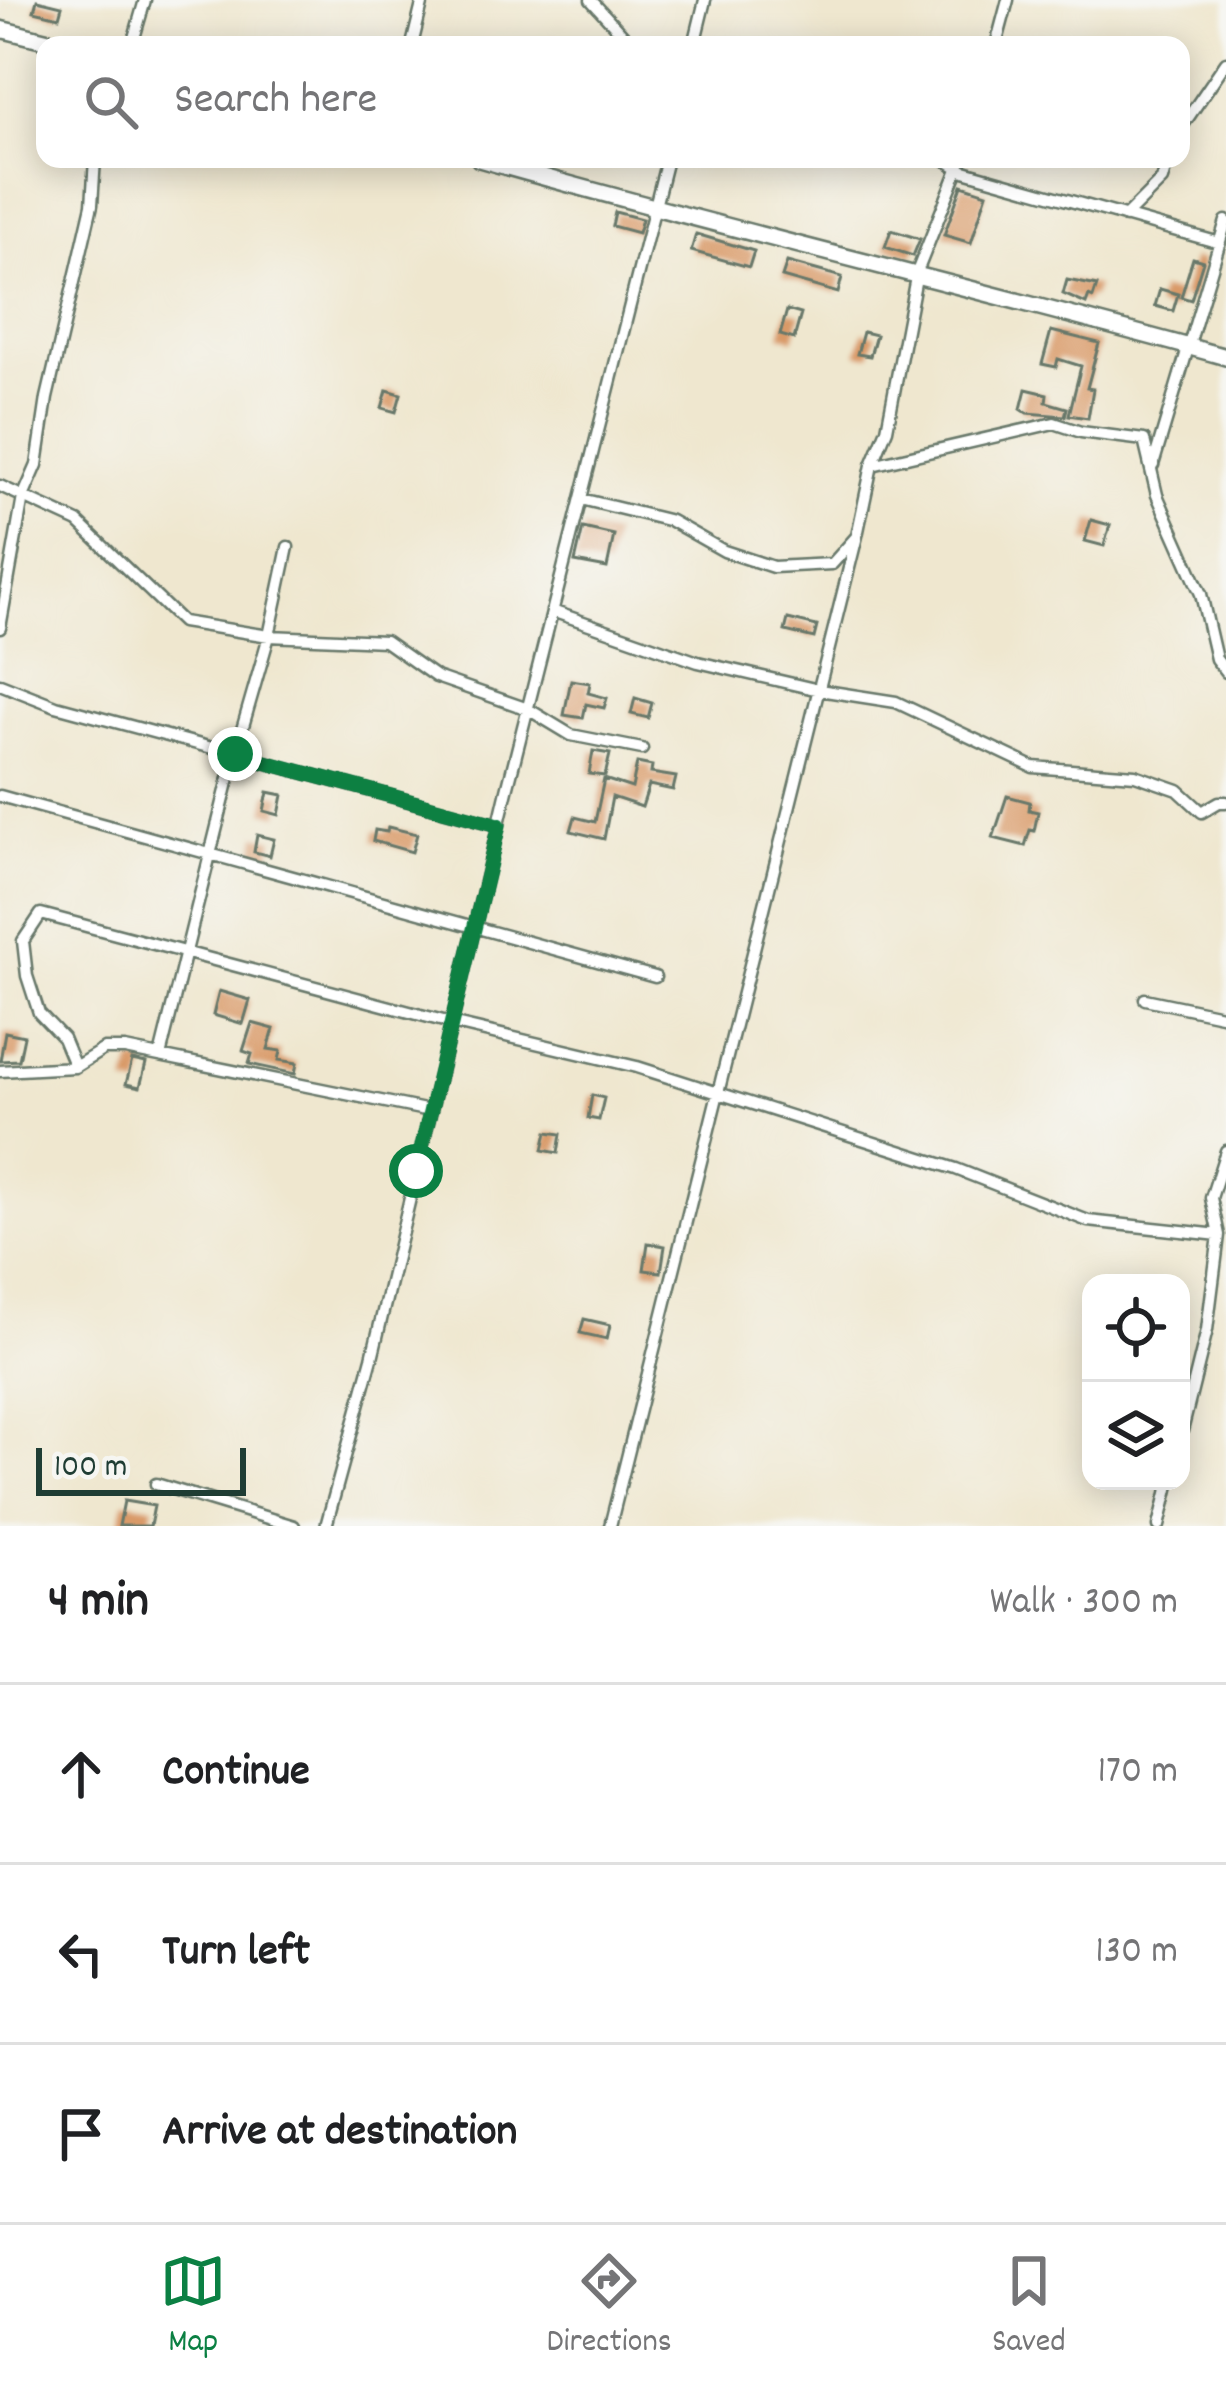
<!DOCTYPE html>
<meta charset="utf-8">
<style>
:root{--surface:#fff;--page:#f2f2f2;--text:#202124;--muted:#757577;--line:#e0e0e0;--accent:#0b8043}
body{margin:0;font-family:Dekko,sans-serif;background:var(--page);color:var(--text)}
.controls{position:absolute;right:36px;bottom:36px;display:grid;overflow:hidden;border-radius:24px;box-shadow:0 6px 30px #0003}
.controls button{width:108px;height:108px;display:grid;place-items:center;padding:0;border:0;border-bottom:3px solid var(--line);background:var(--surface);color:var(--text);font:60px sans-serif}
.scale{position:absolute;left:36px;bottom:30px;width:210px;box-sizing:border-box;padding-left:12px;border:6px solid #1f3d34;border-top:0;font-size:33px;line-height:42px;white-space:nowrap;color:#1f3d34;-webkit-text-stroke:9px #f6f6f2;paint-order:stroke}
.stop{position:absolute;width:36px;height:36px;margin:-27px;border:9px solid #0b8043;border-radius:50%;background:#fff}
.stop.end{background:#0b8043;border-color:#fff;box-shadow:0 3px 12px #0008}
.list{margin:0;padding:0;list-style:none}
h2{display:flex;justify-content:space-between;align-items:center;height:156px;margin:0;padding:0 48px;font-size:51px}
h2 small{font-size:39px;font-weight:400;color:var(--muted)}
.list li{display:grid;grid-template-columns:78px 1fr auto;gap:36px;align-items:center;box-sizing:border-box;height:180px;padding:0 48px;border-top:3px solid var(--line)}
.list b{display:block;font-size:45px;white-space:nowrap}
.list em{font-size:39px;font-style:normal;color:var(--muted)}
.icon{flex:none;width:66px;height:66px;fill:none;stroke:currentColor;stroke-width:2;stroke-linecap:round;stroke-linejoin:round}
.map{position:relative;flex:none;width:1226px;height:1526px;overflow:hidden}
.search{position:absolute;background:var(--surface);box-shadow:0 6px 30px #0003;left:36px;right:36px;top:36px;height:132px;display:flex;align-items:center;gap:30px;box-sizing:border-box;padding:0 42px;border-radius:24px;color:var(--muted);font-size:45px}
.sheet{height:696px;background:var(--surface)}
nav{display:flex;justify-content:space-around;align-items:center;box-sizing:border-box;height:168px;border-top:3px solid var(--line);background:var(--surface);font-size:33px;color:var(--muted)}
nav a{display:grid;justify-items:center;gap:6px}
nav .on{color:var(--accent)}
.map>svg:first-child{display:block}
</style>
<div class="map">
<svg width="1226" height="1526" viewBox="0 0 1226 1526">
<rect width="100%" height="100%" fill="#f6f6f2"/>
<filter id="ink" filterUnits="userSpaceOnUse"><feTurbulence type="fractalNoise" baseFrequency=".00833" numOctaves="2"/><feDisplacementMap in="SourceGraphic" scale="24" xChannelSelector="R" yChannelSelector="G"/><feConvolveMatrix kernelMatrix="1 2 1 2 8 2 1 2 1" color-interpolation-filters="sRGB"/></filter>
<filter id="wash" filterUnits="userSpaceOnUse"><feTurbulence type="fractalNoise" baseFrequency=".004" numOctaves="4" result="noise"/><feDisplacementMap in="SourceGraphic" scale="48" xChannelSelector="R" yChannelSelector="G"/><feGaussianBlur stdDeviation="2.7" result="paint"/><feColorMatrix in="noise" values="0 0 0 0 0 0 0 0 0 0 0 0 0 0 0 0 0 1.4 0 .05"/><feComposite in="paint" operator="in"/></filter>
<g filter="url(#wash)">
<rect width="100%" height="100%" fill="#efe7cf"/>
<g id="blocks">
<path fill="#d99a67" d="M37,0l25,6 -3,11 -25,-6z
M962,185l25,8 -16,50 -27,-8z
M615,212l27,7 -4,14 -26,-7z
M891,230l29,9 -7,17 -28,-9z
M696,234l58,17 -5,16 -58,-16z
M1193,258l10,3 -12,39 -10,-3z
M787,262l55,15 -4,16 -56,-16z
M1067,280l30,6 -4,12 -4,-2 -3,8 -23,-10z
M1160,289l18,5 -5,17 -18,-5z
M787,310l14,4 -7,25 -14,-4z
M1051,331l48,12 -12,45 6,1 -5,29 -19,-3 12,-49 -23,-7 -2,8 -14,-3z
M863,332l13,3 -6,21 -13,-2z
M1026,389l21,5 -1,8 21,6 -2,8 -38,-3 -6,-4z
M387,390l14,4 -5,18 -14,-4z
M1091,520l19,5 -6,21 -19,-5z
M583,528l31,7 -7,33 -32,-6z
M788,619l29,7 -3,12 -29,-7z
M571,680l19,3 -2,10 19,5 -3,10 -18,-4 -3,14 -19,-3z
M635,698l17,5 -4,15 -17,-4z
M593,751l17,3 -5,22 -16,-2z
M637,763l15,3 -1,7 25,4 -3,13 -24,-5 -7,22 -30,-10 -8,42 -33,-8 4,-14 20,5 9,-43 28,9z
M268,792l15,3 -4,20 -15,-4z
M1007,796l23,6 -1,8 9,2 -4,19 -4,-1 -5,16 -32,-8z
M388,827l29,7 -5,18 -39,-11 2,-11 12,2z
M257,835l17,4 -4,17 -16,-4z
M219,991l31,9 -7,24 -30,-9z
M252,1023l22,6 -6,20 13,2 -2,9 18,3 -2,11 -46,-10 3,-10 -9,-3z
M5,1032l19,4 -5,24 -19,1z
M132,1060l14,3 -6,24 -14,-3z
M592,1095l12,3 -5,22 -11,-2z
M547,1132l14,2 -3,19 -15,-3z
M648,1243l17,3 -4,26 -17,-2z
M584,1319l26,6 -3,14 -27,-6z
M124,1501l30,5 -4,20h-31z"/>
</g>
</g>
<g filter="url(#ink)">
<use href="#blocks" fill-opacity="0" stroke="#68786a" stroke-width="3"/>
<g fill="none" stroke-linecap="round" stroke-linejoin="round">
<defs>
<path id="street" d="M591,0l41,45
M132,45l13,-45
M412,45l11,-45
M694,45l11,-45
M996,45l12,-45
M1181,128l45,-66
M944,159l20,12 256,72
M1125,217l37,-37 6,-21
M872,465l182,-42 27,9 63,8 13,55 44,99 15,65 10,13
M1153,465l73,-244
M0,486l78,36 104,100 87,14 116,5 51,36 92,32 43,26 71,14
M581,499l90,22 53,30 49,16 59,-3 25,-28 15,-71 15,-36 30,-157 45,-113
M552,611l146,51 121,28 77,12 137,65 102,8 43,15 24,22 17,-10h7
M0,628l23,-131 14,-32 10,-67 45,-193 3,-46
M0,684l56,22 442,119
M0,796l655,181
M1145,999l81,17
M160,1056l75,-302 34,-118 19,-89
M75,1067l-12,-29 -24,-25 -12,-37 -4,-35 18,-27 410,109 186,44 319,102 132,52 131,14
M0,1071l75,-4 29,-18h21l305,62
M1181,1435l26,-105 12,-95 -8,-37 15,-47
M156,1484l138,42
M326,1526l46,-168 135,-568 160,-631
M610,1526l247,-990
M1159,1526l11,-45"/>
<path id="secondary" d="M0,29l65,16
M479,159c248,71 499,129 747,198"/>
</defs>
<use href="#street" stroke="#68786a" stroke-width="15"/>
<use href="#secondary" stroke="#68786a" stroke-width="20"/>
<use href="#street" stroke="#fff" stroke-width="10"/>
<use href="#secondary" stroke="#fff" stroke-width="15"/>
</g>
</g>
<g fill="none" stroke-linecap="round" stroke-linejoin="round" filter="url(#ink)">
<path stroke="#0b8043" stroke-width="15" d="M235,754l264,71 -83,346"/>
</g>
</svg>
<div class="controls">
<button><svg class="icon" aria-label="locate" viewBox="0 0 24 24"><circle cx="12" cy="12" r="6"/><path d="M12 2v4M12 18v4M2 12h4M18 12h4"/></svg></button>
<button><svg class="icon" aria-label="layers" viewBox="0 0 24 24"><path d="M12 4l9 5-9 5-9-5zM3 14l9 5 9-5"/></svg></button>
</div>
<div class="scale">100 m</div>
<div class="stop" style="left:416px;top:1171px"></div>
<div class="stop end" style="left:235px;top:754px"></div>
<div class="search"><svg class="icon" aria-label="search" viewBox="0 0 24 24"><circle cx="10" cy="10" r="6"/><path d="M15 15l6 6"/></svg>Search here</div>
</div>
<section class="sheet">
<h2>4 min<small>Walk · 300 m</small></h2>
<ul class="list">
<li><svg class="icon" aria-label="ahead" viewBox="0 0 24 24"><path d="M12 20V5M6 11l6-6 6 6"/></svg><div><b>Continue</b></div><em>170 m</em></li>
<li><svg class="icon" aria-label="left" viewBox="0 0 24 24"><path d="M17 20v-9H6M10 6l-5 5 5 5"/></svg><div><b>Turn left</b></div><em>130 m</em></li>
<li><svg class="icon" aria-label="arrive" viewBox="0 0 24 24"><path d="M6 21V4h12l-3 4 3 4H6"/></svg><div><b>Arrive at destination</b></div></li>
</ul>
</section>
<nav>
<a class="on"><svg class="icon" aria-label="map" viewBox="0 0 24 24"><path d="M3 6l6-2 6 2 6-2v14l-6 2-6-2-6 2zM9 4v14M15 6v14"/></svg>Map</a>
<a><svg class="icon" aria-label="directions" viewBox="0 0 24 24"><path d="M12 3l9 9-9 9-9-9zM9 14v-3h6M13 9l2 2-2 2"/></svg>Directions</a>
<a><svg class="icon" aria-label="saved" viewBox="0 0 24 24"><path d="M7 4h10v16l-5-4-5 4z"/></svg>Saved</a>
</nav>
